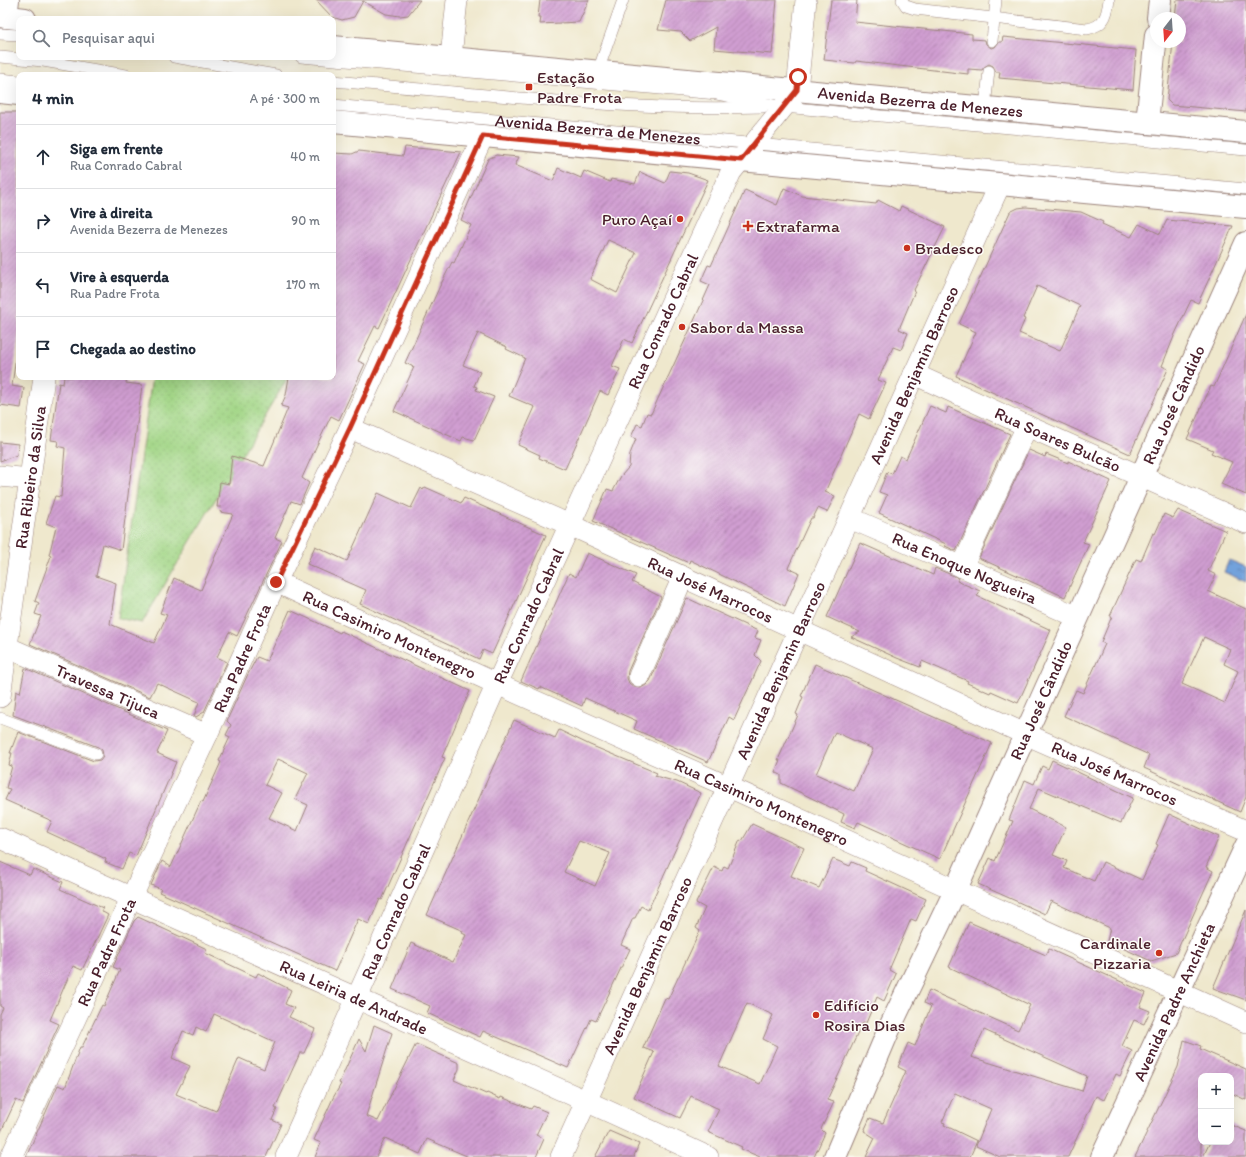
<!DOCTYPE html>
<html lang="pt">
<meta charset="utf-8">
<style>
:root{--surface:#fff;--page:#f6f6f7;--text:#1f2937;--muted:#747a83;--line:#e0e1e3}
body{margin:0;font-family:Itim,sans-serif;background:var(--page);color:var(--text)}
.controls{position:absolute;right:12px;bottom:12px;display:grid;overflow:hidden;border-radius:8px;box-shadow:0 4px 16px #0002}
.controls button{width:36px;height:36px;display:grid;place-items:center;padding:0;border:0;border-bottom:1px solid var(--line);background:var(--surface);color:var(--text);font:20px sans-serif}
.compass{position:absolute;left:1150px;top:12px;width:36px;height:36px;border-radius:50%;background:var(--surface);box-shadow:0 4px 16px #0002;rotate:197deg}
.stop{position:absolute;width:12px;height:12px;margin:-9px;border:3px solid #c8321e;border-radius:50%;background:#fff}
.stop.end{background:#c8321e;border-color:#fff;box-shadow:0 1px 4px #0008}
.list{margin:0;padding:0;list-style:none}
h2{display:flex;justify-content:space-between;align-items:center;height:52px;margin:0;padding:0 16px;font-size:17px}
h2 small{font-size:13px;font-weight:400;color:var(--muted)}
.list li{display:grid;grid-template-columns:26px 1fr auto;gap:12px;align-items:center;box-sizing:border-box;height:64px;padding:0 16px;border-top:1px solid var(--line)}
.list b{display:block;font-size:15px;white-space:nowrap}
.list p{margin:0;font-size:13px;white-space:nowrap;color:var(--muted)}
.list em{font-size:13px;font-style:normal;color:var(--muted)}
.icon{flex:none;width:22px;height:22px;fill:none;stroke:currentColor;stroke-width:2;stroke-linecap:round;stroke-linejoin:round}
.map{position:relative;flex:none;width:1246px;height:1157px;overflow:hidden}
.search{position:absolute;background:var(--surface);box-shadow:0 4px 16px #0002;left:16px;top:16px;width:320px;height:44px;display:flex;align-items:center;gap:10px;box-sizing:border-box;padding:0 14px;border-radius:8px;color:var(--muted);font-size:15px}
.panel{position:absolute;background:var(--surface);box-shadow:0 4px 16px #0002;left:16px;top:72px;width:320px;height:308px;border-radius:8px}
.map>svg:first-child{display:block}
</style>
<div class="map">
<svg width="1246" height="1157" viewBox="0 0 1246 1157">
<defs>
<pattern id="grass-dots" width="8" height="8" patternUnits="userSpaceOnUse"><rect width="8" height="8" fill="#a2d686"/><path d="M2 2h.1M6 6h.1" fill="none" stroke="#8db774" stroke-width="1.8" stroke-linecap="round"/></pattern>
<pattern id="water-ripples" width="26" height="14" patternUnits="userSpaceOnUse"><rect width="26" height="14" fill="#72a2dc"/><path d="M2 4q2-2 4 0t4 0M15 11q2-2 4 0t4 0" fill="none" stroke="#6083b3"/></pattern>
<pattern id="building-hatch" width="6" height="6" patternUnits="userSpaceOnUse"><rect width="6" height="6" fill="#d09ed1"/><path d="M-1 1l2-2M0 6l6-6M5 7l2-2" fill="none" stroke="#ab80aa"/></pattern>
</defs>
<rect width="100%" height="100%" fill="#fdfcf7"/>
<filter id="ink" filterUnits="userSpaceOnUse"><feTurbulence type="fractalNoise" baseFrequency=".025" numOctaves="2"/><feDisplacementMap in="SourceGraphic" scale="8" xChannelSelector="R" yChannelSelector="G"/><feConvolveMatrix kernelMatrix="1 2 1 2 8 2 1 2 1" color-interpolation-filters="sRGB"/></filter>
<filter id="wash" filterUnits="userSpaceOnUse"><feTurbulence type="fractalNoise" baseFrequency=".012" numOctaves="4" result="noise"/><feDisplacementMap in="SourceGraphic" scale="16" xChannelSelector="R" yChannelSelector="G"/><feGaussianBlur stdDeviation="0.9" result="paint"/><feColorMatrix in="noise" values="0 0 0 0 0 0 0 0 0 0 0 0 0 0 0 0 0 1.4 0 .05"/><feComposite in="paint" operator="in"/></filter>
<g filter="url(#wash)">
<rect width="100%" height="100%" fill="#efe8cd"/>
<path fill="url(#grass-dots)" stroke="#767a58" d="M152,377h136l-146,246 -24,-5z"/>
<path fill="url(#water-ripples)" stroke="#5e6084" d="M1229,560l17,7v15l-22,-10z"/>
<g id="blocks">
<path fill="url(#building-hatch)" fill-rule="evenodd" d="M316,0h104l-12,15 -8,1 -14,-2 -23,-13 -9,16 -12,3 -10,-3z
M540,0h49l-10,22 -39,2 1,-7h-3z
M666,0h111l-5,54 -58,-5 2,-22 -26,14 -9,-9 -23,-2z
M831,0h26l-2,22 117,12v5l13,1 1,4 5,4 4,-1 4,-5h3l1,-5 133,13 -3,40 -134,-12 1,-6h-4l-3,-6 -4,-2 -5,3 -2,3 -14,-1v5l-112,-13 -1,2 -31,-3z
M1177,0l24,1v-1h45v112l-74,-7 -5,-5 6,-58h7v-24h-5z
M0,112h19v221l-7,53 12,2 -3,20 -21,-3z
M405,147l56,5 -82,176 -4,-2 -17,35 7,3 -26,56 -8,-4 -15,31 -14,31 7,5 -9,21 -9,-3 -16,37 7,3 -45,95 -8,-4 -12,25 10,5 -23,50 -8,5 -2,-1 5,-14 -42,-19 -7,14 -120,-53 11,-28 -6,-2 4,-11 -4,-2 16,-45 -2,-1 7,-28 -10,-4 9,-27 6,1 4,-49 -8,-2 1,-5 -7,-1 8,-57 4,1 1,-7h63l-1,6 16,2 -21,165 -18,-6 -7,32 20,7 -6,41 44,19 13,-28 -7,-2 14,-35 27,12 32,-76 -13,-2 1,-5h-4l3,-25 9,2 3,-28 32,10 24,-58 -7,-2 5,-11 3,-18h44v-224l19,1 7,-3 44,5z
M496,155l23,2 -4,8 38,16 5,-13 23,10 3,-7 26,11 1,-3 24,5 5,-12 25,11 5,-12 18,2 20,7 -76,163 -8,-4 -12,27 8,3 -12,26 -8,-4 -35,78 -26,-11 1,-3 -22,-10 17,-38 -26,-11 16,-38 -19,-9 1,-2 -29,-14 -15,32 17,7 -6,14 3,1 -1,3 18,7 -20,43 -11,-3 -2,4 -67,-30 20,-44 -9,-4 34,-75 13,-26 2,1 17,-38 -10,-5 27,-61zM608,240l28,13 -19,40 -27,-14z
M784,188l18,8 74,8 2,-4 21,11 2,-5 44,21 -31,63 1,1 -16,38 9,4 -7,17 -8,-3 -15,33 8,3 -17,36 -10,-5 -34,78 10,4 -8,16 -9,-4 -5,10h-2l-23,50 11,5 -14,33 -95,-46 -1,3 -96,-42 14,-32 6,2 8,-15 8,-9 1,-13 6,-15 -5,-2 6,-13 5,2 5,-13 4,1 42,-91 17,-38 -9,-4 7,-16 3,1 34,-76 32,15z
M1026,207l55,5 22,10 -1,2 29,13 8,-13 21,10 7,-14 66,6 -35,77 -7,-3 -16,34 -13,32 6,3 -38,85 -174,-78 20,-44 -17,-8 51,-112 8,-4zM1037,286l43,20 -20,45 -41,-18 6,-14 -2,-1z
M1246,314v181l-25,-11 11,-22 -21,-9 2,-3 -26,-11 24,-53 3,1z
M930,406l16,7 2,-6 62,27 -54,117 -11,-5 1,-2 -67,-31 8,-18 -8,-3 8,-20 5,2 8,-18 6,3z
M0,442l18,2 -1,11 -17,6z
M1029,450l16,7 1,-3 22,9v-2l43,20 -28,61 6,2 -24,53 -86,-39z
M425,487l36,16 3,-5 82,37 -54,119 -9,-4 -4,9 -119,-55 6,-14 -59,-26 8,-18 32,15 31,-68 33,15 10,-20 2,2z
M1178,510l48,21 -18,40 8,4 -8,16 38,18v188l-6,15 -96,-44 5,-13 -85,-39 12,-26 7,3 22,-49 -4,-2 11,-26h-2l26,-57 5,2 12,-28 2,1 9,-20 9,4zM1204,637l26,12 -6,15 14,7 -13,32 -43,-19z
M860,543l73,32 2,-7 24,10 -2,3 23,10 -3,5 74,34 -33,73 -27,-12 -1,2 -23,-10 1,-2 -46,-20 -2,6 -23,-9 -46,-21 9,-5 -33,-15z
M587,553l49,22 -4,7 29,15 -33,74 -1,7 2,5 5,4 7,1 5,-3 4,-4 37,-83 71,33 -3,7 6,2 -6,15 6,6 -27,59 -5,-3 -21,45 -74,-33 3,-8 -52,-23 -3,8 -42,-19 -1,2 -18,-8 48,-108 7,4z
M290,610l50,23 1,-2 129,60 -28,66 3,1 -63,142 -2,-1 -11,25 -11,-5 -23,52 -176,-79 2,-3 -10,-4 11,-24 9,6 30,-66 2,1 18,-40 -2,-1 11,-24 -4,-2 5,-10 -4,-4 2,-5 19,-42 9,-17 10,4zM278,759l30,14 -13,26 13,6 -11,26 -28,-13 13,-25 -17,-8z
M815,664l177,79 -52,116 -82,-37 -3,6 -14,-6 3,-8 -63,-31v-8l-6,-3 5,-12h-2l20,-45 -2,-1 7,-17 -2,-1zM835,732l38,17 -19,42 -38,-17z
M25,668l142,63 -10,22 19,9 -40,94 -7,-3 -7,16 -17,-7 1,-3 -59,-27 5,-11 -47,-21 5,-11 -4,-1 6,-22 -3,-1 3,-12h-2l8,-21 76,29 6,-1 3,-4 -1,-6 -4,-3 -85,-32 3,-24 4,2z
M514,720l41,18 4,-8 31,15 67,28 -2,3 22,6 24,11 -53,117 -7,-4 -6,12h-2l-12,27 9,4 -34,72 -5,-2 -23,49 -85,-37 -3,6 -53,-24 3,-7 -38,-17 19,-46 42,19 13,-27 -4,-2 1,-2 -36,-16zM579,841l31,12 -15,33 -31,-14z
M1052,760l81,38 -12,25 -82,-35 -10,21 37,18 -13,28 14,6 -3,7 30,13 9,-19 39,18 16,-35 -2,-1 13,-30 50,23 -13,30 7,4 -37,82 -25,8 -44,-20 3,-13 -59,-27 -6,13 -67,-30 12,-26 5,3 18,-40 -4,-1 16,-40 9,4 8,-18 6,3z
M752,824l52,24 -13,28 28,12 14,-29 17,7 2,-4 14,6 -1,3 61,28 -10,22 -5,-2 -22,51 7,4 -12,27 -7,-4 -11,26 -3,-1 -36,78 7,2 -13,27 4,4 -11,24h-54l-19,-8 1,-2 -34,-15 11,-23 -28,-13 -11,22 -46,-21 20,-45 -11,-4 22,-50 3,1 32,-68 -4,-3 9,-20 -9,-5 18,-36 8,4 2,-5 4,2 12,-28 2,1zM747,1003l26,12 -10,24 14,7 -17,38 -41,-18z
M0,862l30,13 3,-6 30,13 -3,7 43,19 -2,3 7,4 -26,55 -9,-4 -23,54 9,4 -36,79 -7,-3 -16,34v-120l3,-6 -3,-2z
M1246,910v90l-33,-12z
M138,917l69,32 -2,4 51,24 2,-4 33,17 -6,14 9,4 -5,9 26,12 -11,24h-4l-25,55 2,1 -5,11 9,4 -15,33h-240l32,-72 7,3 15,-41h2l20,-42 2,1 16,-36 -7,-3 21,-46zM214,1014l61,28 -11,27 -25,-11 -23,53 -40,-17 14,-28 -18,-8 11,-27 10,4 3,-8 10,5z
M969,922l77,33 3,-6 97,44 -6,14 10,4 -6,13 -10,-4 -12,26 10,5 -12,25 -4,-2 -12,26 -8,-4 -28,61h-68l-24,-11 15,-37 -36,-16 -13,29 3,1 -1,2 33,16 -7,16h-104l9,-19 -11,-7 6,-13 13,5 23,-52 -8,-4 10,-24 7,3 16,-40 -7,-3 5,-13 89,40 12,-25 -81,-38zM984,1030l103,46 -5,15 -111,-34z
M374,1025l18,8 -26,83 12,5 38,-77 43,19v6l-5,11 32,14 1,-1 13,6 1,-2 30,12 2,-3 14,6 -11,23 8,4 -8,18h-67l-42,-18 -7,15 -35,-16 -9,19h-61l6,-14 -7,-3 19,-42 8,-14 -2,-1 20,-44 7,12z
M1184,1040l17,6 -1,3 46,20v31l-15,-7v-17h-30v81h-66l43,-90z
M1231,1125l15,6v26h-43l7,-15h21z
M609,1131l30,13 -5,12 1,1h-40z"/>
</g>
</g>
<g filter="url(#ink)">
<use href="#blocks" fill-opacity="0" stroke="#9c847c" stroke-width="1"/>
<g fill="none" stroke-linecap="round" stroke-linejoin="round">
<defs>
<g id="service">
<path d="M902,0l4,6 9,3 172,20c17,-3 20,-13 22,-29"/>
<path d="M0,34l19,1"/>
<path d="M992,41l4,-41"/>
<path d="M0,57l43,4 83,14"/>
<path d="M174,57l102,18"/>
<path d="M301,57l416,37 67,13 462,43"/>
<path d="M598,71l25,-71"/>
<path d="M0,79l19,2"/>
<path d="M333,81c142,12 288,31 430,26"/>
<path id="s1" d="M333,105l913,84"/>
<path d="M985,107l4,-36"/>
<path d="M0,718l96,36"/>
</g>
<g id="minor">
<path d="M451,57l6,-57"/>
<path id="s2" d="M914,374l113,52 219,97"/>
<path id="s3" d="M350,428l220,97 444,204 232,102"/>
<path d="M0,476l30,3"/>
<path id="s4" d="M850,518l228,99"/>
<path d="M962,567l65,-141"/>
<path id="s5" d="M276,582l221,102 232,103 517,235"/>
<path id="s6" d="M7,647l200,88"/>
<path d="M639,676l44,-99"/>
<path id="s7" d="M0,697l44,-320"/>
<path id="s8" d="M0,838c235,108 473,210 708,319"/>
<path id="s9" d="M11,1157l196,-422 69,-153 74,-154 133,-292"/>
<path id="s10" d="M286,1157l211,-473 234,-512 66,-82 9,-90"/>
<path id="s11" d="M561,1157l439,-973"/>
</g>
<g id="tertiary">
<path d="M6,17l2,-17"/>
<path d="M1158,18l2,-18"/>
<path d="M1147,123l9,-88"/>
<path id="s12" d="M835,1157l55,-130 66,-138 290,-646"/>
<path id="s13" d="M1102,1157l144,-311"/>
</g>
<g id="primary">
<path d="M0,16l25,3"/>
<path id="s14" d="M333,47l913,85"/>
<path d="M0,92l19,2"/>
<path d="M333,122l913,85"/>
</g>
</defs>
<use href="#service" stroke="#9c847c" stroke-width="12"/>
<use href="#minor" stroke="#9c847c" stroke-width="22"/>
<use href="#tertiary" stroke="#9c847c" stroke-width="24"/>
<use href="#primary" stroke="#9c847c" stroke-width="24"/>
<use href="#service" stroke="#fff" stroke-width="11"/>
<use href="#minor" stroke="#fff" stroke-width="21"/>
<use href="#tertiary" stroke="#fff" stroke-width="22"/>
<use href="#primary" stroke="#fff" stroke-width="22"/>
</g>
</g>
<g fill="none" stroke-linecap="round" stroke-linejoin="round" filter="url(#ink)">
<path stroke="#c8321e" stroke-width="5" d="M276,582l74,-154 133,-292 258,24 56,-70 1,-13"/>
</g>
<g fill="#c8321e" stroke="#fdfcf7" stroke-width="1.5">
<rect x="525" y="83" width="8" height="8" rx="2"/>
<circle cx="680" cy="219" r="4"/>
<path d="M746 220h4v4h4v4h-4v4h-4v-4h-4v-4h4z"/>
<circle cx="907" cy="248" r="4"/>
<circle cx="682" cy="327" r="4"/>
<circle cx="1159" cy="953" r="4"/>
<circle cx="816" cy="1015" r="4"/>
</g>
<g text-anchor="middle" stroke-width="3" stroke-linejoin="round" paint-order="stroke">
<g font-size="17" fill="#4a1f2b" stroke="#fdfcf7" text-anchor="start">
<text x="537" y="83">Estação<tspan x="537" dy="20">Padre Frota</tspan></text>
<text x="672" y="225" text-anchor="end">Puro Açaí</text>
<text x="756" y="232">Extrafarma</text>
<text x="915" y="254">Bradesco</text>
<text x="690" y="333">Sabor da Massa</text>
<text x="1151" y="949" text-anchor="end">Cardinale<tspan x="1151" dy="20">Pizzaria</tspan></text>
<text x="824" y="1011">Edifício<tspan x="824" dy="20">Rosira Dias</tspan></text>
</g>
<g font-size="17" fill="#4a1f2b" stroke="#fdfcf7">
<text dy="6" stroke="none"><textPath href="#s14" startOffset="590">Avenida Bezerra de Menezes</textPath></text>
<text dy="6" stroke="none"><textPath href="#s1" startOffset="266">Avenida Bezerra de Menezes</textPath></text>
<text dy="6" stroke="none"><textPath href="#s10" startOffset="917">Rua Conrado Cabral</textPath></text>
<text dy="6" stroke="none"><textPath href="#s11" startOffset="858">Avenida Benjamin Barroso</textPath></text>
<text dy="6" stroke="none"><textPath href="#s12" startOffset="825">Rua José Cândido</textPath></text>
<text dy="6" stroke="none"><textPath href="#s2" startOffset="158">Rua Soares Bulcão</textPath></text>
<text dy="6" stroke="none"><textPath href="#s7" startOffset="222">Rua Ribeiro da Silva</textPath></text>
<text dy="6" stroke="none"><textPath href="#s4" startOffset="125">Rua Enoque Nogueira</textPath></text>
<text dy="6" stroke="none"><textPath href="#s3" startOffset="395">Rua José Marrocos</textPath></text>
<text dy="6" stroke="none"><textPath href="#s10" startOffset="593">Rua Conrado Cabral</textPath></text>
<text dy="6" stroke="none"><textPath href="#s5" startOffset="125">Rua Casimiro Montenegro</textPath></text>
<text dy="6" stroke="none"><textPath href="#s9" startOffset="550">Rua Padre Frota</textPath></text>
<text dy="6" stroke="none"><textPath href="#s11" startOffset="534">Avenida Benjamin Barroso</textPath></text>
<text dy="6" stroke="none"><textPath href="#s6" startOffset="110">Travessa Tijuca</textPath></text>
<text dy="6" stroke="none"><textPath href="#s12" startOffset="501">Rua José Cândido</textPath></text>
<text dy="6" stroke="none"><textPath href="#s3" startOffset="839">Rua José Marrocos</textPath></text>
<text dy="6" stroke="none"><textPath href="#s5" startOffset="533">Rua Casimiro Montenegro</textPath></text>
<text dy="6" stroke="none"><textPath href="#s10" startOffset="269">Rua Conrado Cabral</textPath></text>
<text dy="6" stroke="none"><textPath href="#s9" startOffset="226">Rua Padre Frota</textPath></text>
<text dy="6" stroke="none"><textPath href="#s11" startOffset="210">Avenida Benjamin Barroso</textPath></text>
<text dy="6" stroke="none"><textPath href="#s8" startOffset="388">Rua Leiria de Andrade</textPath></text>
<text dy="6" stroke="none"><textPath href="#s13" startOffset="171">Avenida Padre Anchieta</textPath></text>
</g>
</g>
</svg>
<div class="controls">
<button>+</button>
<button>−</button>
</div>
<svg class="compass" viewBox="-18 -18 36 36"><path d="M0-13l5 13h-10z" fill="#e53935"/><path d="M0 13l5-13h-10z" fill="#747a83"/></svg>
<div class="stop" style="left:798px;top:77px"></div>
<div class="stop end" style="left:276px;top:582px"></div>
<div class="search"><svg class="icon" aria-label="search" viewBox="0 0 24 24"><circle cx="10" cy="10" r="6"/><path d="M15 15l6 6"/></svg>Pesquisar aqui</div>
<section class="panel">
<h2>4 min<small>A pé · 300 m</small></h2>
<ul class="list">
<li><svg class="icon" aria-label="ahead" viewBox="0 0 24 24"><path d="M12 20V5M6 11l6-6 6 6"/></svg><div><b>Siga em frente</b><p>Rua Conrado Cabral</p></div><em>40 m</em></li>
<li><svg class="icon" aria-label="right" viewBox="0 0 24 24"><path d="M7 20v-9h11M14 6l5 5-5 5"/></svg><div><b>Vire à direita</b><p>Avenida Bezerra de Menezes</p></div><em>90 m</em></li>
<li><svg class="icon" aria-label="left" viewBox="0 0 24 24"><path d="M17 20v-9H6M10 6l-5 5 5 5"/></svg><div><b>Vire à esquerda</b><p>Rua Padre Frota</p></div><em>170 m</em></li>
<li><svg class="icon" aria-label="arrive" viewBox="0 0 24 24"><path d="M6 21V4h12l-3 4 3 4H6"/></svg><div><b>Chegada ao destino</b></div></li>
</ul>
</section>
</div>
